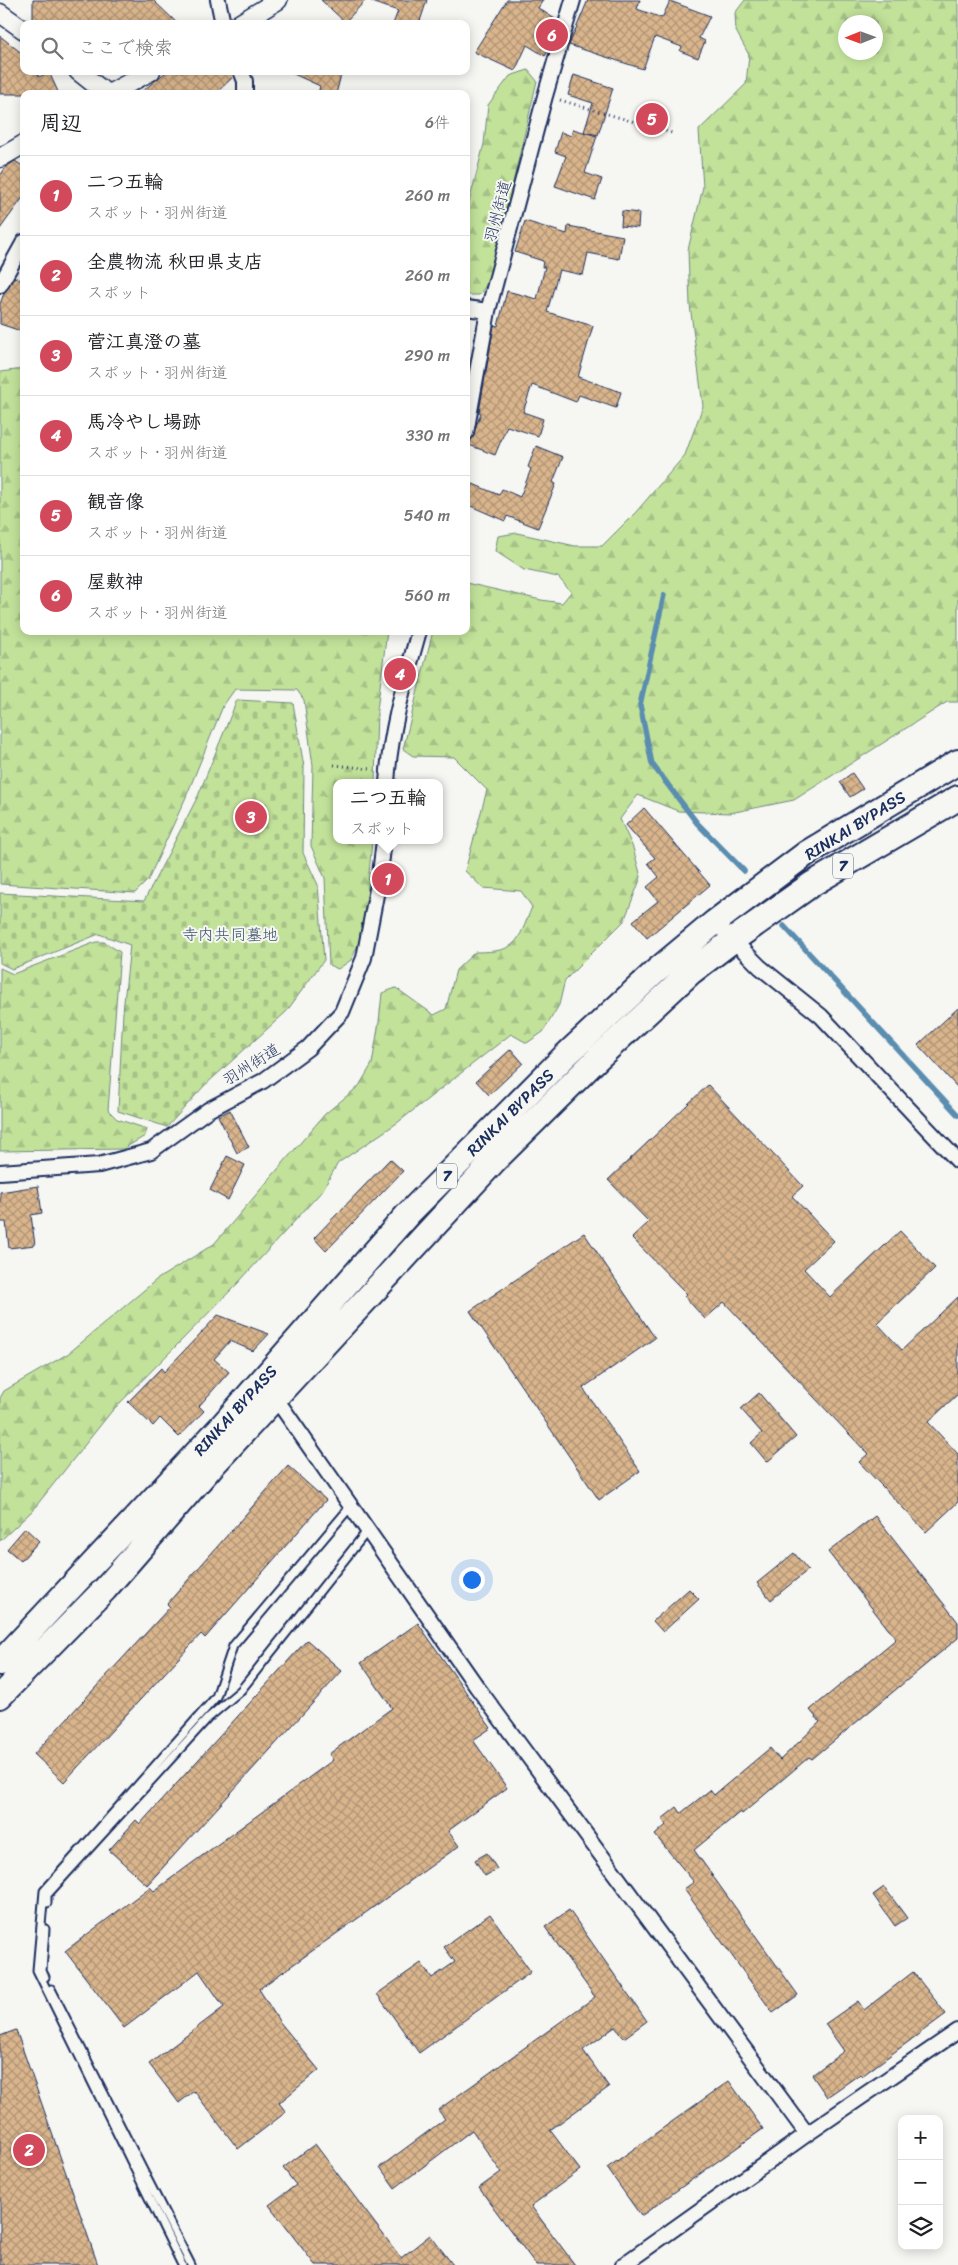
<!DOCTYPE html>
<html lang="ja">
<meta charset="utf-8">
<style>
:root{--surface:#fff;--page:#f6f6f6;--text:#202124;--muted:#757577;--line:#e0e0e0;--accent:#d1495b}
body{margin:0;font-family:Sriracha,"Klee One",sans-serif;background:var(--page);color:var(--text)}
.controls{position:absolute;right:15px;bottom:15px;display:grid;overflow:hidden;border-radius:10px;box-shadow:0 2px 12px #0003}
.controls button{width:45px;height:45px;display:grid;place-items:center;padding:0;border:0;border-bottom:1px solid var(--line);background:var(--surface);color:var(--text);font:25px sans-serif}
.compass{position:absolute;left:838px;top:15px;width:45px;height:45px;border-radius:50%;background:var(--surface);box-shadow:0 2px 12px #0003;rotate:269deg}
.you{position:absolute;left:471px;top:1579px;width:18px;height:18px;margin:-12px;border:4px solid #fff;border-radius:50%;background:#1a73e8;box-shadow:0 0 0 8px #1a73e833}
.badge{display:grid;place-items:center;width:32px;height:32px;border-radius:50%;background:var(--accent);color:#fff;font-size:16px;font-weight:700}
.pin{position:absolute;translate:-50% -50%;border:2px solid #fff;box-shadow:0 1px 5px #0006}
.popup{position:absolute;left:333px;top:779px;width:110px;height:65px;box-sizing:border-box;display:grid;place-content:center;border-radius:10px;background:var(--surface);filter:drop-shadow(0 1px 4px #0005);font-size:16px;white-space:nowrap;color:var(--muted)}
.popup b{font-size:19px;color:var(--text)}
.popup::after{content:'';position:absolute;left:50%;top:100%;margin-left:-10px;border:10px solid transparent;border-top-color:var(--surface)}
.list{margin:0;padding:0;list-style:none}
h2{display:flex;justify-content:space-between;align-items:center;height:65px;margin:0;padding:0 20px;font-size:21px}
h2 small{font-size:16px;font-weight:400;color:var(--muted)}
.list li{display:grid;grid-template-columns:32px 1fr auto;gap:15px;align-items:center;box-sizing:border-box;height:80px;padding:0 20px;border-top:1px solid var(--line)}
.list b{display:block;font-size:19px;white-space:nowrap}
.list p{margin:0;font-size:16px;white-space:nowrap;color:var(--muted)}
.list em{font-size:16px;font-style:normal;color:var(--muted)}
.icon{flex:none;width:28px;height:28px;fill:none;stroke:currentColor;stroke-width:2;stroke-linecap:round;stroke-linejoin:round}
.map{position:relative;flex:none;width:958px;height:2265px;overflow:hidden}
.search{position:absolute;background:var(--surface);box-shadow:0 2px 12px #0003;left:20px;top:20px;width:450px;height:55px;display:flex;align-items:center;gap:12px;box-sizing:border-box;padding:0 18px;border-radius:10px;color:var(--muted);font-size:19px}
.panel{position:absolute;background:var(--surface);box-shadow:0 2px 12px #0003;left:20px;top:90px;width:450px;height:545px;border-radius:10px}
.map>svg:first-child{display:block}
</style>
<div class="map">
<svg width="958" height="2265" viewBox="0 0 958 2265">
<defs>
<pattern id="forest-firs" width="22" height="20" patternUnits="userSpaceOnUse" patternTransform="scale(1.25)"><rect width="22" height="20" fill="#c2e29a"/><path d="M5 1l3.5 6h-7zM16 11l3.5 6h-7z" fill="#a6c287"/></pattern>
<pattern id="cemetery-stones" width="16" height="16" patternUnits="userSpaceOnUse" patternTransform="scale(1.25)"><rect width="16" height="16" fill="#c2e29a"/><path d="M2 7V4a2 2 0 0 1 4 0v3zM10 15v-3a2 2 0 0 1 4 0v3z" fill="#a6c287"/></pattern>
<pattern id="building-cross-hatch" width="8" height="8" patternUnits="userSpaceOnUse" patternTransform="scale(1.25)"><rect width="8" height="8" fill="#dab58c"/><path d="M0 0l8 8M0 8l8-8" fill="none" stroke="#b09476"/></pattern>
</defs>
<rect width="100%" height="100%" fill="#f6f6f2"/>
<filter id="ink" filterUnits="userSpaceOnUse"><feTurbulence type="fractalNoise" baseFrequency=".02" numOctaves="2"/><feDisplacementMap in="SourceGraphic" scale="10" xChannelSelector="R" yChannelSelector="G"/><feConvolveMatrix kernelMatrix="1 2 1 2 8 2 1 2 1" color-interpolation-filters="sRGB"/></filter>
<g filter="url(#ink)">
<path fill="url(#forest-firs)" stroke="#6e887c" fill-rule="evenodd" d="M745,0h213v702h-11l-153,98 -64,13 -52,-2 -40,-16 -18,24 13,29 8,29 -17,44 -59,59 -6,25 -16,27 -16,11 -16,-9 -114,89 -59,40 -16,28 -84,92 -127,129 -79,99 -32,30v-143l4,-7 65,-38 87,-73 58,-36 111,-130 34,-28 13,-22 7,-42 3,-29 14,-5 38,27 12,-6 10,-39 19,-18c43,0 42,-9 57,-45l-11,-16 -38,-3 -18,-17 22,-81 -33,-33 -41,-1 -10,-7 30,-118h33v-48l75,17 21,3 9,-11 -13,-15 -34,-7 -29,-19 3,-15 19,-3 58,13h27l34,-34 49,-57 18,-49 -13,-101 -2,-55 15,-63 -4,-57 47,-46 3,-29 -13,-24 -1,-18zM846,22h30v30h-30z
M528,70l9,11 -47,199 -11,15h-13v-81l18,-70 4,-39 22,-29z
M24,369v262h363l-10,79 -2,73h-38v57h35l-8,92 -13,28 -13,9 -9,-4 -4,-87 -14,-32 2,-80 -9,-66 -7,-10 -62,-1 -12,17 -37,91 -38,83 -13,13 -135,-9v-512z
M96,942h8l16,10 -12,158 9,9 30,10 -2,7 -22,13 -123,2v-183l13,6z"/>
<path fill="url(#cemetery-stones)" stroke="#6e887c" d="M237,700l56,3 11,64 -1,86 15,32 6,75 -38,52 -82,74 -37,41 -49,-16 5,-99 7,-67 -31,-11 -87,35 -12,-6v-70l144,8 54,-105z"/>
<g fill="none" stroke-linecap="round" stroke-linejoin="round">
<path stroke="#5a8daf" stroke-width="5.5" d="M664,595l-24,110 12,59 45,59 47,48
M784,926l174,189"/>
</g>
<path fill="url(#building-cross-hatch)" stroke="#1b2f5e" d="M33,0h120l25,24h-145z
M321,0h45l-21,22z
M372,0h55l-8,24h-26l5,-13 -26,-9z
M507,0h36l-5,8 20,13 -7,24 -6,11 -18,-11 -12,26 -41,-19z
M588,0h52l-3,9 25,9 8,-17 40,15 -11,22 6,3 -7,17 -18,-7 2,-4 -27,-10 -12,32 -74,-24z
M0,36l24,19v16h12l3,6 10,-5 10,22h-59z
M167,71h65l2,5 -19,18h-76z
M287,71h55l-6,23h-18l2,-8z
M574,75l39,13 -15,47 -14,-3 9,-29 -25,-8z
M573,129l24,7 -12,37 17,6 -7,21 -40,-14 11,-30 -11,-4 6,-20 10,4z
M15,161l9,6v29l-24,33v-53l6,-9z
M622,211l17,2 -1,15 -17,-2z
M525,221l42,13 1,-8 55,10 -4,23 -31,-6 -5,22 -24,-5 -12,42 46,14 -15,51 43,15 -5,16 -37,-13 -3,7 -44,-17 -9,27 20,7 -5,17 -31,-10 -12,29 -26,-10 12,-32 -2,-1 15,-87 4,1 9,-35 30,8 8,-32h-3l1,-6 -28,-9z
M14,277l10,4v51l-24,-8v-20l4,-11z
M536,446l27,11 -10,25 3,2 -18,44 -31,-12 -2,5 -39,-17v-23l33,14 3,-6 18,8 11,-28 -3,-2z
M852,773l11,16 -13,8 -10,-15z
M644,808l66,77 -63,53 -14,-17 25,-20 -11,-14 12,-10 -11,-14 7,-5 -29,-33z
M958,1008v80l-40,-43z
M511,1049l12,14 -34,32 -13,-14z
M708,1085l95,101 -11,10 42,45 -30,28 26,28 70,-66 35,37 -58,55 25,27 56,-53v97l-30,28 30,32v48l-32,30 -67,-70 9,-8 -144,-152 -19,17 -21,-23 3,-2 -55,-56 17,-16 -41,-42z
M230,1110l19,37 -12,6 -19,-37z
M227,1156l18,9 -17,35 -18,-10z
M390,1159l13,12 -77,80 -12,-13z
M38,1186l4,27 -11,2 4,30 -26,3 -3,-26h-6v-30z
M584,1233l71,105 -72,50 57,83 -41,29 -129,-189z
M218,1315l51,19 -16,17 -23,-10 -16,18 15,13 -30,34 5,5 -25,26 -19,-19 -7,8 -25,-24 33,-34 3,4z
M759,1393l37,44 -29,25 -16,-19 11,-10 -21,-24z
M288,1466l38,34 -121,138 -4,-4 -137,148 -30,-28 136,-147 -3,-3z
M875,1516l83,106v16l-146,121 -3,-2 -67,57 -2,-2 -46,38 104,145 -25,18 -89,-124 10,-7 -39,-47 11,-10 -4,-6 15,-12 4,6 29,-23 4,5 56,-47 10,12 40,-38 -10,-12 86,-71 -68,-87z
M25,1528l14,13 -18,20 -14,-12z
M794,1553l14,17 -37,30 -14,-17z
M689,1589l10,10 -36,33 -10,-11z
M418,1623l73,105 -18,12 34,48 -59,43 11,15 -200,143 20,32 40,49 -40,33 7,9 -48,37 -44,-58 -15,12 -30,-39 75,-57 -25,-36 -75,57 -59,-77 85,-64 4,4 179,-131 -4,-6 63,-46 -31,-45z
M307,1640l35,31 -195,214 -38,-35 27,-30 4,4z
M487,1853l10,16 -12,7 -10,-16z
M884,1887l23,31 -12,8 -22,-31z
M569,1910l78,111 -23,17 -9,-11 -32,23 26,37 -59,43 30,40 -49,36 44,59h-39l-57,-77 22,-16 -29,-42 -77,58 -15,-21 65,-48 -7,-9 157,-113 -50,-70z
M490,1914l41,58 -112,81 -42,-59 44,-31 11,15 23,-16 -11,-15z
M913,1972l33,42 -84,62 -2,-2 -33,23 -15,-22 32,-24 -19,-27 33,-23 6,9z
M16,2030l82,235h-98v-229z
M729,2081l34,48 -122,87 -34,-48z
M315,2144l86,114 29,-23 23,30h-138l-46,-60 27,-20 -13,-17z"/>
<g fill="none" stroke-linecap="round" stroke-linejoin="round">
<defs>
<path id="service" d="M47,1903v-8l161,-177 33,-28 127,-160
M45,1929l-3,42 3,6
M51,1989l140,276
M182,2265l-145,-295 7,-79 172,-194 17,-51 118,-140"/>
<path id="minor" d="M218,0l5,24
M241,71l4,10v13
M0,285l24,-43
M466,308l22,3
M466,433l22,-122 57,-215 28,-96
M387,783c3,-52 18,-102 32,-152
M715,922l45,45 61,49 137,145
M0,1172l99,-7 52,-14 57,-41 55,-29 45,-33 34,-36 22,-54 16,-84 4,-34
M272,1393l205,294 330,447
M623,2265l184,-131 151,-103"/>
<path id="tertiary" d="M0,13l24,17
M239,24l39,-24
M78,71l29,23
M109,94l42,-23
M0,158l24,-14"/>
<path id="trunk" d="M0,1663l221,-236 187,-213 157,-158 90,-84 60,-50 92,-69 151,-91
M0,1696l105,-107 106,-122 283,-306 104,-103 93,-86 42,-32 79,-56 146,-86"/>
</defs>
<use href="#service" stroke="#1b2f5e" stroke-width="11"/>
<use href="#minor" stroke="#1b2f5e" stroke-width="18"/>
<use href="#tertiary" stroke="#1b2f5e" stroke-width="21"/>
<use href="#trunk" stroke="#1b2f5e" stroke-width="28"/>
<path stroke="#1b2f5e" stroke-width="3" stroke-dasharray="1 4" stroke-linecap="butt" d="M560,100l112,33
M334,765l38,4"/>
<use href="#service" stroke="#f6f6f2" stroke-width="7"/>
<use href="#minor" stroke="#f6f6f2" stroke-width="14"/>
<use href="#tertiary" stroke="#f6f6f2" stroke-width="18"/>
<use href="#trunk" stroke="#f6f6f2" stroke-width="24"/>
</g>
</g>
<g text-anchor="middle" stroke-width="4" stroke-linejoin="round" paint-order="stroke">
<g fill="#f6f6f2" stroke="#5d6b8a" stroke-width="1">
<rect x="833" y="853.5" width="20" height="25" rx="4"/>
<rect x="437" y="1163.5" width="20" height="25" rx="4"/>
</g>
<g font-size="15" font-weight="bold" fill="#1b2f5e">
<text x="843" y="871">7</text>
<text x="447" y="1181">7</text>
</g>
<g font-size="16" fill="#1b2f5e" stroke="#f6f6f2">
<text transform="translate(497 211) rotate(-75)" y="6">羽州街道</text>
<text transform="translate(855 825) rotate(-32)" y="6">RINKAI BYPASS</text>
<text transform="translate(251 1064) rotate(-32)" y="6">羽州街道</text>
<text transform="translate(510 1112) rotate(-45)" y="6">RINKAI BYPASS</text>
<text transform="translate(235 1410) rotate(-48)" y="6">RINKAI BYPASS</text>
</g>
<g font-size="16" fill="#3c536a" stroke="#f6f6f2">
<text x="230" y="940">寺内共同墓地</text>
</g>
</g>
</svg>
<div class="controls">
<button>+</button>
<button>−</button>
<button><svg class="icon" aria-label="layers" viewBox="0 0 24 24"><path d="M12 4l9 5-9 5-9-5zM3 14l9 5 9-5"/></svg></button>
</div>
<svg class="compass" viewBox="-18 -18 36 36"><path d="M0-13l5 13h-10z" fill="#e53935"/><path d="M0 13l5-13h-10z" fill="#757577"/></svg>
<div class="you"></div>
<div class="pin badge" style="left:388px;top:879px">1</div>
<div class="popup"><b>二つ五輪</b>スポット</div>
<div class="pin badge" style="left:29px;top:2150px">2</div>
<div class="pin badge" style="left:251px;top:817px">3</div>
<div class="pin badge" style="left:400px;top:674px">4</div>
<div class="pin badge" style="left:652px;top:119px">5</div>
<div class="pin badge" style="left:552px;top:35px">6</div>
<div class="search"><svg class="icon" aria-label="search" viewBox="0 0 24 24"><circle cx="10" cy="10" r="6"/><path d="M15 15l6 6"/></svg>ここで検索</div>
<section class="panel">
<h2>周辺<small>6件</small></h2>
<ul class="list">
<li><span class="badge">1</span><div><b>二つ五輪</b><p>スポット · 羽州街道</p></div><em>260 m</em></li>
<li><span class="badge">2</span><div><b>全農物流 秋田県支店</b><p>スポット</p></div><em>260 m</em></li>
<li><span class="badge">3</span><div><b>菅江真澄の墓</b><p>スポット · 羽州街道</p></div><em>290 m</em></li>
<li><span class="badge">4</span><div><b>馬冷やし場跡</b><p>スポット · 羽州街道</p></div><em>330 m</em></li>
<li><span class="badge">5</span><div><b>観音像</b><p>スポット · 羽州街道</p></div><em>540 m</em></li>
<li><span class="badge">6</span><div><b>屋敷神</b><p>スポット · 羽州街道</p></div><em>560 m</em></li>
</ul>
</section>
</div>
